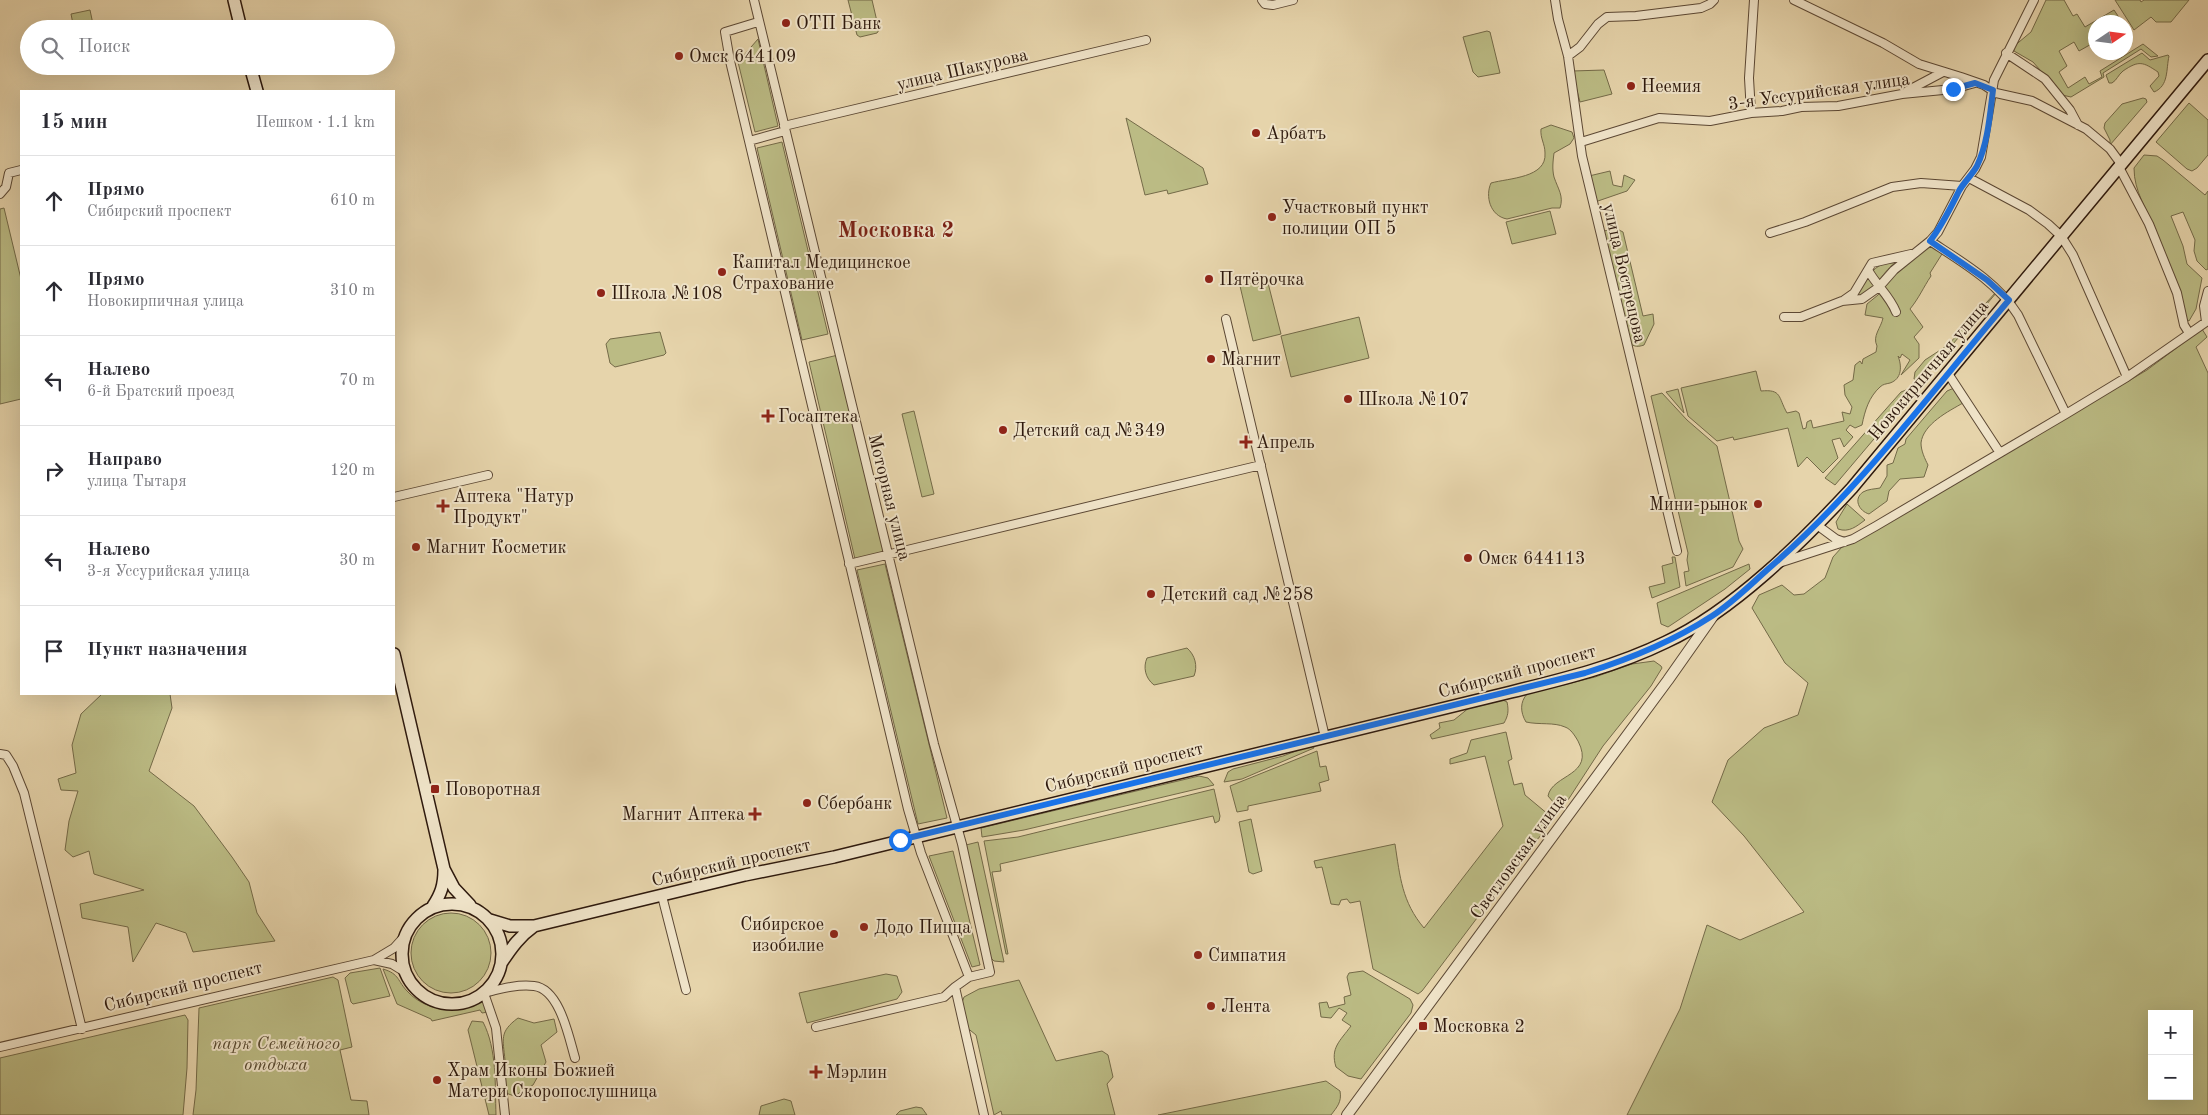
<!DOCTYPE html>
<html lang="ru">
<meta charset="utf-8">
<style>
:root{--surface:#fff;--page:#f7f7f7;--text:#2b2b33;--muted:#7c7c81;--line:#e1e1e2}
body{margin:0;font-family:"Old Standard TT",serif;background:var(--page);color:var(--text)}
.controls{position:absolute;right:15px;bottom:15px;display:grid;overflow:hidden;border-radius:0px;box-shadow:0 5px 20px #0002}
.controls button{width:45px;height:45px;display:grid;place-items:center;padding:0;border:0;border-bottom:1px solid var(--line);background:var(--surface);color:var(--text);font:25px sans-serif}
.compass{position:absolute;left:2088px;top:15px;width:45px;height:45px;border-radius:50%;background:var(--surface);box-shadow:0 5px 20px #0002;rotate:77deg}
.stop{position:absolute;width:15px;height:15px;margin:-11px;border:4px solid #1a73e8;border-radius:50%;background:#fff}
.stop.end{background:#1a73e8;border-color:#fff;box-shadow:0 1px 5px #0008}
.list{margin:0;padding:0;list-style:none}
h2{display:flex;justify-content:space-between;align-items:center;height:65px;margin:0;padding:0 20px;font-size:21px}
h2 small{font-size:16px;font-weight:400;color:var(--muted)}
.list li{display:grid;grid-template-columns:32px 1fr auto;gap:15px;align-items:center;box-sizing:border-box;height:90px;padding:0 20px;border-top:1px solid var(--line)}
.list b{display:block;font-size:19px;white-space:nowrap}
.list p{margin:0;font-size:16px;white-space:nowrap;color:var(--muted)}
.list em{font-size:16px;font-style:normal;color:var(--muted)}
.icon{flex:none;width:28px;height:28px;fill:none;stroke:currentColor;stroke-width:2;stroke-linecap:round;stroke-linejoin:round}
.map{position:relative;flex:none;width:2208px;height:1115px;overflow:hidden}
.search{position:absolute;background:var(--surface);box-shadow:0 5px 20px #0002;left:20px;top:20px;width:375px;height:55px;display:flex;align-items:center;gap:12px;box-sizing:border-box;padding:0 18px;border-radius:28px;color:var(--muted);font-size:19px}
.panel{position:absolute;background:var(--surface);box-shadow:0 5px 20px #0002;left:20px;top:90px;width:375px;height:605px;border-radius:0px}
.map>svg:first-child{display:block}
</style>
<div class="map">
<svg width="2208" height="1115" viewBox="0 0 2208 1115">
<rect width="100%" height="100%" fill="#e6d4ab"/>
<filter id="stains"><feTurbulence type="fractalNoise" baseFrequency=".004" numOctaves="4"/><feColorMatrix values="0 0 0 0 .2 0 0 0 0 .09 0 0 0 0 .02 0 0 0 .5 -.17"/></filter>
<radialGradient id="worn" r=".72"><stop offset=".6" stop-color="#630" stop-opacity="0"/><stop offset="1" stop-color="#630" stop-opacity=".3"/></radialGradient>
<path fill="#bbbb84" stroke="#746a48" fill-rule="evenodd" d="M848,0h24l7,30 -2,3 -17,4 -3,-2z
M2046,0h18l9,16 4,-2 8,13 29,-17 8,12h-26l-1,20 -16,9 -5,-9 -15,9 8,15 -8,6 9,16 17,-11 4,7 13,-7 -2,-6 43,-27 15,12 -7,1 -10,-8 -38,24 1,4 -33,20 -9,-2 -29,-33 -19,-11 -1,-4 18,-15z
M2115,0h25l1,2 3,-2h45l-18,22h-15l-5,-5 -17,13z
M90,10l4,19h-20l-3,-15z
M1487,31l3,1 10,41 -22,4 -5,-5 -10,-35z
M758,39l20,87 -23,6 -17,-70z
M2142,53l8,7 18,-5 1,1c-3,13 0,30 -15,36l-4,-6 9,-10 -1,-4c-15,-10 -19,-12 -35,-1 -5,4 -6,9 -11,12h-3l-3,-8z
M1604,70l8,24 -32,8 -8,-31z
M2143,98l3,1 1,3 -37,43v-5l-6,-12 1,-5 17,-19z
M2189,103l19,17v35l-11,13 -5,3 -5,-2 -31,-27z
M1126,118l77,50 5,16 -40,10 -1,-4 -22,5z
M1551,125l21,7 2,6 -4,6 -16,9c-1,8 -2,16 0,24 4,12 10,19 6,31h-8l-45,11c-17,-3 -22,-23 -16,-36 18,-5 56,-5 54,-30 0,-9 -5,-15 -4,-24z
M782,142l46,192 -26,6 -45,-192z
M2144,155l13,1 6,4 42,35 3,-4v78l-2,1 -9,-9 -3,-10 1,-11 -12,-28 -12,4 12,30 4,18 15,14 -6,31 -7,12 -3,-2c-10,-30 -19,-60 -31,-89 -8,-21 -21,-38 -21,-62z
M1610,171l3,14 9,2 2,-12 11,5 -8,11 -32,11 -6,-26z
M4,208l17,71v120l-21,5v-195z
M1550,211l6,23 -44,10 -6,-22z
M1617,229l6,3 20,84 10,-2 1,10 -10,21c-6,2 -9,2 -15,-2l-26,-112z
M1930,245l12,9 -12,19 1,3c-8,12 -12,22 -21,33l13,18 -9,10 5,7v14l-18,17 9,-15 -8,-6 -2,4 -2,-2c4,10 4,23 -8,27 -4,1 -7,1 -10,4 -11,10 -15,23 -18,38l-7,3 -5,-3 -4,5 7,7 -9,10 -4,-9 -8,2 6,18 -15,15 -16,-16 -9,10 -10,-39 -54,12 -1,-3 -16,4 -29,-25 -7,-28 75,-17 5,20c21,-2 17,6 26,22l9,-2 3,2 4,16 3,-1 1,-6 4,-2 2,8 31,-7 -2,-9 8,2 2,-7 -7,-12 -1,-10 9,-5 2,-15 5,-4 2,3 1,-5 13,-7 1,-6c-5,-10 4,-18 6,-28l-18,-3 2,-11 11,-9 12,-16z
M1886,263h9c-14,10 -21,31 -41,34 11,-13 16,-30 32,-34z
M1267,279l14,55 -28,7 -13,-55z
M1996,292h1l-77,91 -6,-4 1,-7 10,-12 23,-15z
M1359,317l10,41 -78,19 -10,-41z
M2202,329l5,8 -11,10 12,26v742h-581l53,-106 27,-84 33,15 64,-28 -60,-76 -32,-34 16,-42 36,-32 34,-13 10,-32 -23,-20 -33,-55 7,-13 23,-10 12,10 10,-1 21,-16 8,-21 9,-10 22,-10 283,-167zM2152,1014h37v82h-37z
M660,332l6,21 -2,2 -49,12 -5,-4 -4,-19 4,-5z
M838,355l46,197 -29,7 -46,-197z
M1954,388l9,15c-14,8 -40,21 -42,40 0,8 4,16 7,22l-4,12 -24,2 -11,12 -2,10 -18,13c-10,-3 -16,-15 -6,-22 5,-3 12,-3 17,-4l7,-12v-11l6,-2 5,-15 7,-4 1,-5 41,-48z
M1678,389l6,24 -18,-21z
M1906,390l6,4 -77,91 -10,-7 76,-86z
M1662,393l25,27 30,26 22,95 4,8 -10,18 -47,19 -2,-14 5,-1 -2,-11 1,-7 -37,-157z
M914,411l20,83 -12,3 -20,-83z
M1847,504l18,16c-8,6 -16,13 -27,9l-2,-7z
M1672,557h3l5,30 -28,11 -3,-11 16,-4 -3,-17 11,-3z
M885,564l62,254 -29,6 -61,-254z
M1749,564l1,5 -25,20 -57,38 -7,-3 -4,-21z
M1187,648c8,7 11,18 7,28l-40,9c-9,-7 -11,-18 -7,-27z
M1654,661l7,5 1,2 -11,18 -48,60 -35,54 -10,4 -4,-1 -6,-7c4,-22 48,-20 30,-55 -3,-5 -7,-12 -13,-14 -11,-5 -26,-2 -39,-5 -6,-10 -6,-20 1,-28l68,-17 37,-13z
M102,694h68l2,14 -23,63 45,35 38,51 17,25 8,31 18,28 -82,11 -7,-19 -30,-10 -23,39 -5,-35 -46,-9 -2,-14 64,-14 -50,-16 -5,-23 -16,6 -8,-7 4,-29 9,-30 -17,-1 -3,-11 18,-6 -4,-28 9,-31z
M1503,700l4,2c2,9 1,14 -3,21l-72,16 -2,-4 10,-7 -1,-5 15,-3 16,-13z
M1506,732l6,27 -4,2 6,24 8,-2 3,12 24,20v11l-20,23 -107,142 -4,3 -45,-25 -13,-68 -10,2 -3,-4 -6,1 -2,5 -8,-1 -9,-37 -6,1 -2,-7 81,-17c5,33 7,58 29,84l79,-102 -18,-70 -35,8v-5l17,-6 4,-13z
M1309,746h4l1,2 -72,31 -18,3 4,-10 5,-3 50,-13z
M1317,751l3,16 6,-1 3,14 -10,3 2,8 -73,15v4l-11,2 -7,-26z
M1199,776l9,2 6,7 -190,45 -42,7 -1,-9z
M1214,789l6,27 -1,5 -4,2 -2,-7 -213,48 1,7 -9,1 16,82h-2l-22,-113 34,-4z
M1251,819l11,52 -9,3 -4,-2 -10,-50z
M978,842l26,120 -10,-1 -4,-4 -24,-112z
M953,851l27,114 -8,2 -43,-111z
M411 953a40 40 0 1 1 80 0a40 40 0 1 1-80 0Z
M380,968l10,28 -37,8 -2,-2 -6,-24 5,-5z
M383,969c17,5 14,12 25,23 19,20 50,22 74,8l6,12 -6,1 -2,-3 -48,11 -1,-2 -34,-15z
M1363,971l47,28 3,6 -2,8 -50,66 -13,-3 -12,-9c-6,-19 4,-26 15,-41l-9,-6 5,-7 -8,-5 -8,10 -10,-1 -2,-14 8,-1 2,6 16,-4 -1,-7 7,-2 -4,-18 2,-4z
M886,974l11,2 5,16 -5,7 -90,24 -8,-30z
M333,977l5,3 14,67 -12,3 11,50 16,1 2,14h-176l3,-25 3,-82z
M1019,980l37,81 46,-10 6,4 5,22 -6,7 8,31h-113l-1,-4 -7,4 -18,-80 -11,-9 -5,-18 4,-11 15,-8z
M185,1015l3,5 -1,48 -4,47h-183v-57z
M518,1018l16,5 20,-4 3,13 -16,13 5,17 -13,23 -19,11 -8,-3c-1,-11 0,-22 -1,-33 -2,-21 -6,-28 13,-42z
M472,1021l11,1c14,27 12,63 13,93h-7l-21,-85z
M1326,1081l14,10c2,11 -3,16 -9,24h-173z
M784,1099l7,2 4,14h-36l2,-9z
M916,1107l6,1 5,7h-31l4,-4z"/>
<g fill="none" stroke-linecap="round" stroke-linejoin="round">
<defs>
<path id="minor" d="M754,0l180,744 28,100 28,128 -21,5 -14,10 29,128
M1262,0l3,4 8,1 20,-5
M1555,0l3,19 10,37 14,100 95,395
M1794,0l89,43 36,21 42,13 23,8 12,8 36,8 54,28 24,20 11,15
M758,22l-33,10 5,29 178,748 13,44 48,124
M2006,53l39,26 25,31 8,15
M1568,56l12,-9 18,-23 9,-7 29,-1 65,-8 9,-4 4,-4
M1907,91l36,-19
M1751,113l-2,-35 5,-78
M784,126l362,-86
M749,141l36,-10
M1581,142l78,-24 51,3 41,-8 31,-2 19,-4 37,-1 64,-12 51,-5 22,-6
M2119,167l30,57 28,69 7,32 5,8
M1969,178l60,32 19,14 13,12 12,19 54,122
M0,194l6,-7 3,-14 12,-3
M1770,233l35,-11 87,-35 29,-4 41,3
M1930,241c32,21 67,41 88,74l48,99
M1868,270c8,15 22,26 28,42
M1844,300l10,-7 18,-30 39,-9
M1784,317h17l41,-16 20,-2 17,-12 15,-17 36,-29 8,-9 24,-46 13,-17 6,-12 13,-77 40,-80
M1226,319l99,418
M1947,372l53,81
M394,497l94,-22
M1817,525l19,14 8,3
M1779,563l74,-24 23,-13 190,-112 61,-37 79,-55 -2,-16 4,-15
M849,564l412,-99
M0,754l6,1 7,11 11,27 58,236
M662,896l24,94
M374,960l18,4 13,8
M816,1027l128,-30 11,-10
M0,1047l374,-87 20,-12 9,-10
M505,1115l-9,-87 -12,-35c16,-4 33,-9 50,-7 26,3 35,52 41,72"/>
<path id="tertiary" d="M1347,1115l321,-435 45,-64"/>
<path id="secondary" d="M234,0l7,29
M250,66l7,25
M394,654l50,215 10,19 16,17
M402 954a50 50 0 1 1 100 0a50 50 0 1 1-100 0Z
M433,906c8,-12 11,-21 11,-36
M490,920l20,6h24l211,-51 89,-18 677,-165c53,-13 106,-26 155,-50 67,-31 136,-100 186,-154l356,-428
M502,962c10,-15 18,-26 32,-36"/>
</defs>
<use href="#minor" stroke="#5c4834" stroke-width="10"/>
<use href="#tertiary" stroke="#5c4834" stroke-width="12"/>
<use href="#secondary" stroke="#2e190d" stroke-width="14"/>
<use href="#minor" stroke="#efe3c8" stroke-width="8"/>
<use href="#tertiary" stroke="#efe3c8" stroke-width="10"/>
<use href="#secondary" stroke="#efe3c8" stroke-width="11"/>
</g>
<g fill="none" stroke-linecap="round" stroke-linejoin="round">
<path stroke="#1a73e8" stroke-width="6" d="M900,840l685,-167c45,-14 87,-31 127,-57 20,-13 37,-30 55,-46 92,-79 164,-178 242,-270l-22,-20 -57,-39c12,-15 20,-32 29,-50 5,-9 13,-16 18,-25 11,-23 13,-52 16,-76l-18,-7 -22,6"/>
</g>
<g fill="#8f2418" stroke="#efe3c8" stroke-width="2">
<circle cx="786" cy="23" r="5"/>
<circle cx="679" cy="56" r="5"/>
<circle cx="1631" cy="86" r="5"/>
<circle cx="1256" cy="133" r="5"/>
<circle cx="1272" cy="217" r="5"/>
<circle cx="722" cy="272" r="5"/>
<circle cx="1209" cy="279" r="5"/>
<circle cx="601" cy="293" r="5"/>
<circle cx="1211" cy="359" r="5"/>
<circle cx="1348" cy="399" r="5"/>
<path d="M765.5 408.5h5v5h5v5h-5v5h-5v-5h-5v-5h5z"/>
<circle cx="1003" cy="430" r="5"/>
<path d="M1243.5 434.5h5v5h5v5h-5v5h-5v-5h-5v-5h5z"/>
<circle cx="1758" cy="504" r="5"/>
<path d="M440.5 498.5h5v5h5v5h-5v5h-5v-5h-5v-5h5z"/>
<circle cx="416" cy="547" r="5"/>
<circle cx="1468" cy="558" r="5"/>
<circle cx="1151" cy="594" r="5"/>
<rect x="430" y="784" width="10" height="10" rx="2.5"/>
<circle cx="807" cy="803" r="5"/>
<path d="M752.5 806.5h5v5h5v5h-5v5h-5v-5h-5v-5h5z"/>
<circle cx="864" cy="927" r="5"/>
<circle cx="834" cy="934" r="5"/>
<circle cx="1198" cy="955" r="5"/>
<circle cx="1211" cy="1006" r="5"/>
<rect x="1418" y="1021" width="10" height="10" rx="2.5"/>
<path d="M813.5 1064.5h5v5h5v5h-5v5h-5v-5h-5v-5h5z"/>
<circle cx="437" cy="1080" r="5"/>
</g>
<g text-anchor="middle" stroke-width="4" stroke-linejoin="round" paint-order="stroke">
<g font-size="18" fill="#2e190d" stroke="#efe3c8" text-anchor="start">
<text x="796" y="29">ОТП Банк</text>
<text x="689" y="62">Омск 644109</text>
<text x="1641" y="92">Неемия</text>
<text x="1266" y="139">Арбатъ</text>
<text x="1282" y="213">Участковый пункт<tspan x="1282" dy="21">полиции ОП 5</tspan></text>
<text x="732" y="268">Капитал Медицинское<tspan x="732" dy="21">Страхование</tspan></text>
<text x="1219" y="285">Пятёрочка</text>
<text x="611" y="299">Школа №108</text>
<text x="1221" y="365">Магнит</text>
<text x="1358" y="405">Школа №107</text>
<text x="778" y="422">Госаптека</text>
<text x="1013" y="436">Детский сад №349</text>
<text x="1256" y="448">Апрель</text>
<text x="453" y="502">Аптека "Натур<tspan x="453" dy="21">Продукт"</tspan></text>
<text x="1748" y="510" text-anchor="end">Мини-рынок</text>
<text x="426" y="553">Магнит Косметик</text>
<text x="1478" y="564">Омск 644113</text>
<text x="1161" y="600">Детский сад №258</text>
<text x="445" y="795">Поворотная</text>
<text x="817" y="809">Сбербанк</text>
<text x="745" y="820" text-anchor="end">Магнит Аптека</text>
<text x="824" y="930" text-anchor="end">Сибирское<tspan x="824" dy="21">изобилие</tspan></text>
<text x="874" y="933">Додо Пицца</text>
<text x="1208" y="961">Симпатия</text>
<text x="1221" y="1012">Лента</text>
<text x="1433" y="1032">Московка 2</text>
<text x="447" y="1076">Храм Иконы Божией<tspan x="447" dy="21">Матери Скоропослушница</tspan></text>
<text x="826" y="1078">Мэрлин</text>
</g>
<g font-size="18" fill="#2e190d" stroke="#efe3c8">
<text transform="translate(962 69) rotate(-13)" y="6">улица Шакурова</text>
<text transform="translate(1819 91) rotate(-8)" y="6">3-я Уссурийская улица</text>
<text transform="translate(1625 273) rotate(77)" y="6">улица Вострецова</text>
<text transform="translate(1928 370) rotate(-50)" y="6">Новокирпичная улица</text>
<text transform="translate(890 497) rotate(76)" y="6">Моторная улица</text>
<text transform="translate(1517 671) rotate(-15)" y="6">Сибирский проспект</text>
<text transform="translate(1124 767) rotate(-14)" y="6">Сибирский проспект</text>
<text transform="translate(1518 856) rotate(-54)" y="6">Светловская улица</text>
<text transform="translate(731 862) rotate(-13)" y="6">Сибирский проспект</text>
<text transform="translate(183 986) rotate(-14)" y="6">Сибирский проспект</text>
</g>
<g font-size="18" font-style="italic" fill="#584a31" stroke="#efe3c8">
<text x="276" y="1049">парк Семейного<tspan x="276" dy="21">отдыха</tspan></text>
</g>
<g font-size="22" font-weight="bold" fill="#7a1f14" stroke="#efe3c8">
<text x="896" y="237">Московка 2</text>
</g>
</g>
<rect width="100%" height="100%" filter="url(#stains)"/>
<rect width="100%" height="100%" fill="url(#worn)"/>
</svg>
<div class="controls">
<button>+</button>
<button>−</button>
</div>
<svg class="compass" viewBox="-18 -18 36 36"><path d="M0-13l5 13h-10z" fill="#e53935"/><path d="M0 13l5-13h-10z" fill="#7c7c81"/></svg>
<div class="stop" style="left:900px;top:840px"></div>
<div class="stop end" style="left:1953px;top:89px"></div>
<div class="search"><svg class="icon" aria-label="search" viewBox="0 0 24 24"><circle cx="10" cy="10" r="6"/><path d="M15 15l6 6"/></svg>Поиск</div>
<section class="panel">
<h2>15 мин<small>Пешком · 1.1 km</small></h2>
<ul class="list">
<li><svg class="icon" aria-label="ahead" viewBox="0 0 24 24"><path d="M12 20V5M6 11l6-6 6 6"/></svg><div><b>Прямо</b><p>Сибирский проспект</p></div><em>610 m</em></li>
<li><svg class="icon" aria-label="ahead" viewBox="0 0 24 24"><path d="M12 20V5M6 11l6-6 6 6"/></svg><div><b>Прямо</b><p>Новокирпичная улица</p></div><em>310 m</em></li>
<li><svg class="icon" aria-label="left" viewBox="0 0 24 24"><path d="M17 20v-9H6M10 6l-5 5 5 5"/></svg><div><b>Налево</b><p>6-й Братский проезд</p></div><em>70 m</em></li>
<li><svg class="icon" aria-label="right" viewBox="0 0 24 24"><path d="M7 20v-9h11M14 6l5 5-5 5"/></svg><div><b>Направо</b><p>улица Тытаря</p></div><em>120 m</em></li>
<li><svg class="icon" aria-label="left" viewBox="0 0 24 24"><path d="M17 20v-9H6M10 6l-5 5 5 5"/></svg><div><b>Налево</b><p>3-я Уссурийская улица</p></div><em>30 m</em></li>
<li><svg class="icon" aria-label="arrive" viewBox="0 0 24 24"><path d="M6 21V4h12l-3 4 3 4H6"/></svg><div><b>Пункт назначения</b></div></li>
</ul>
</section>
</div>
